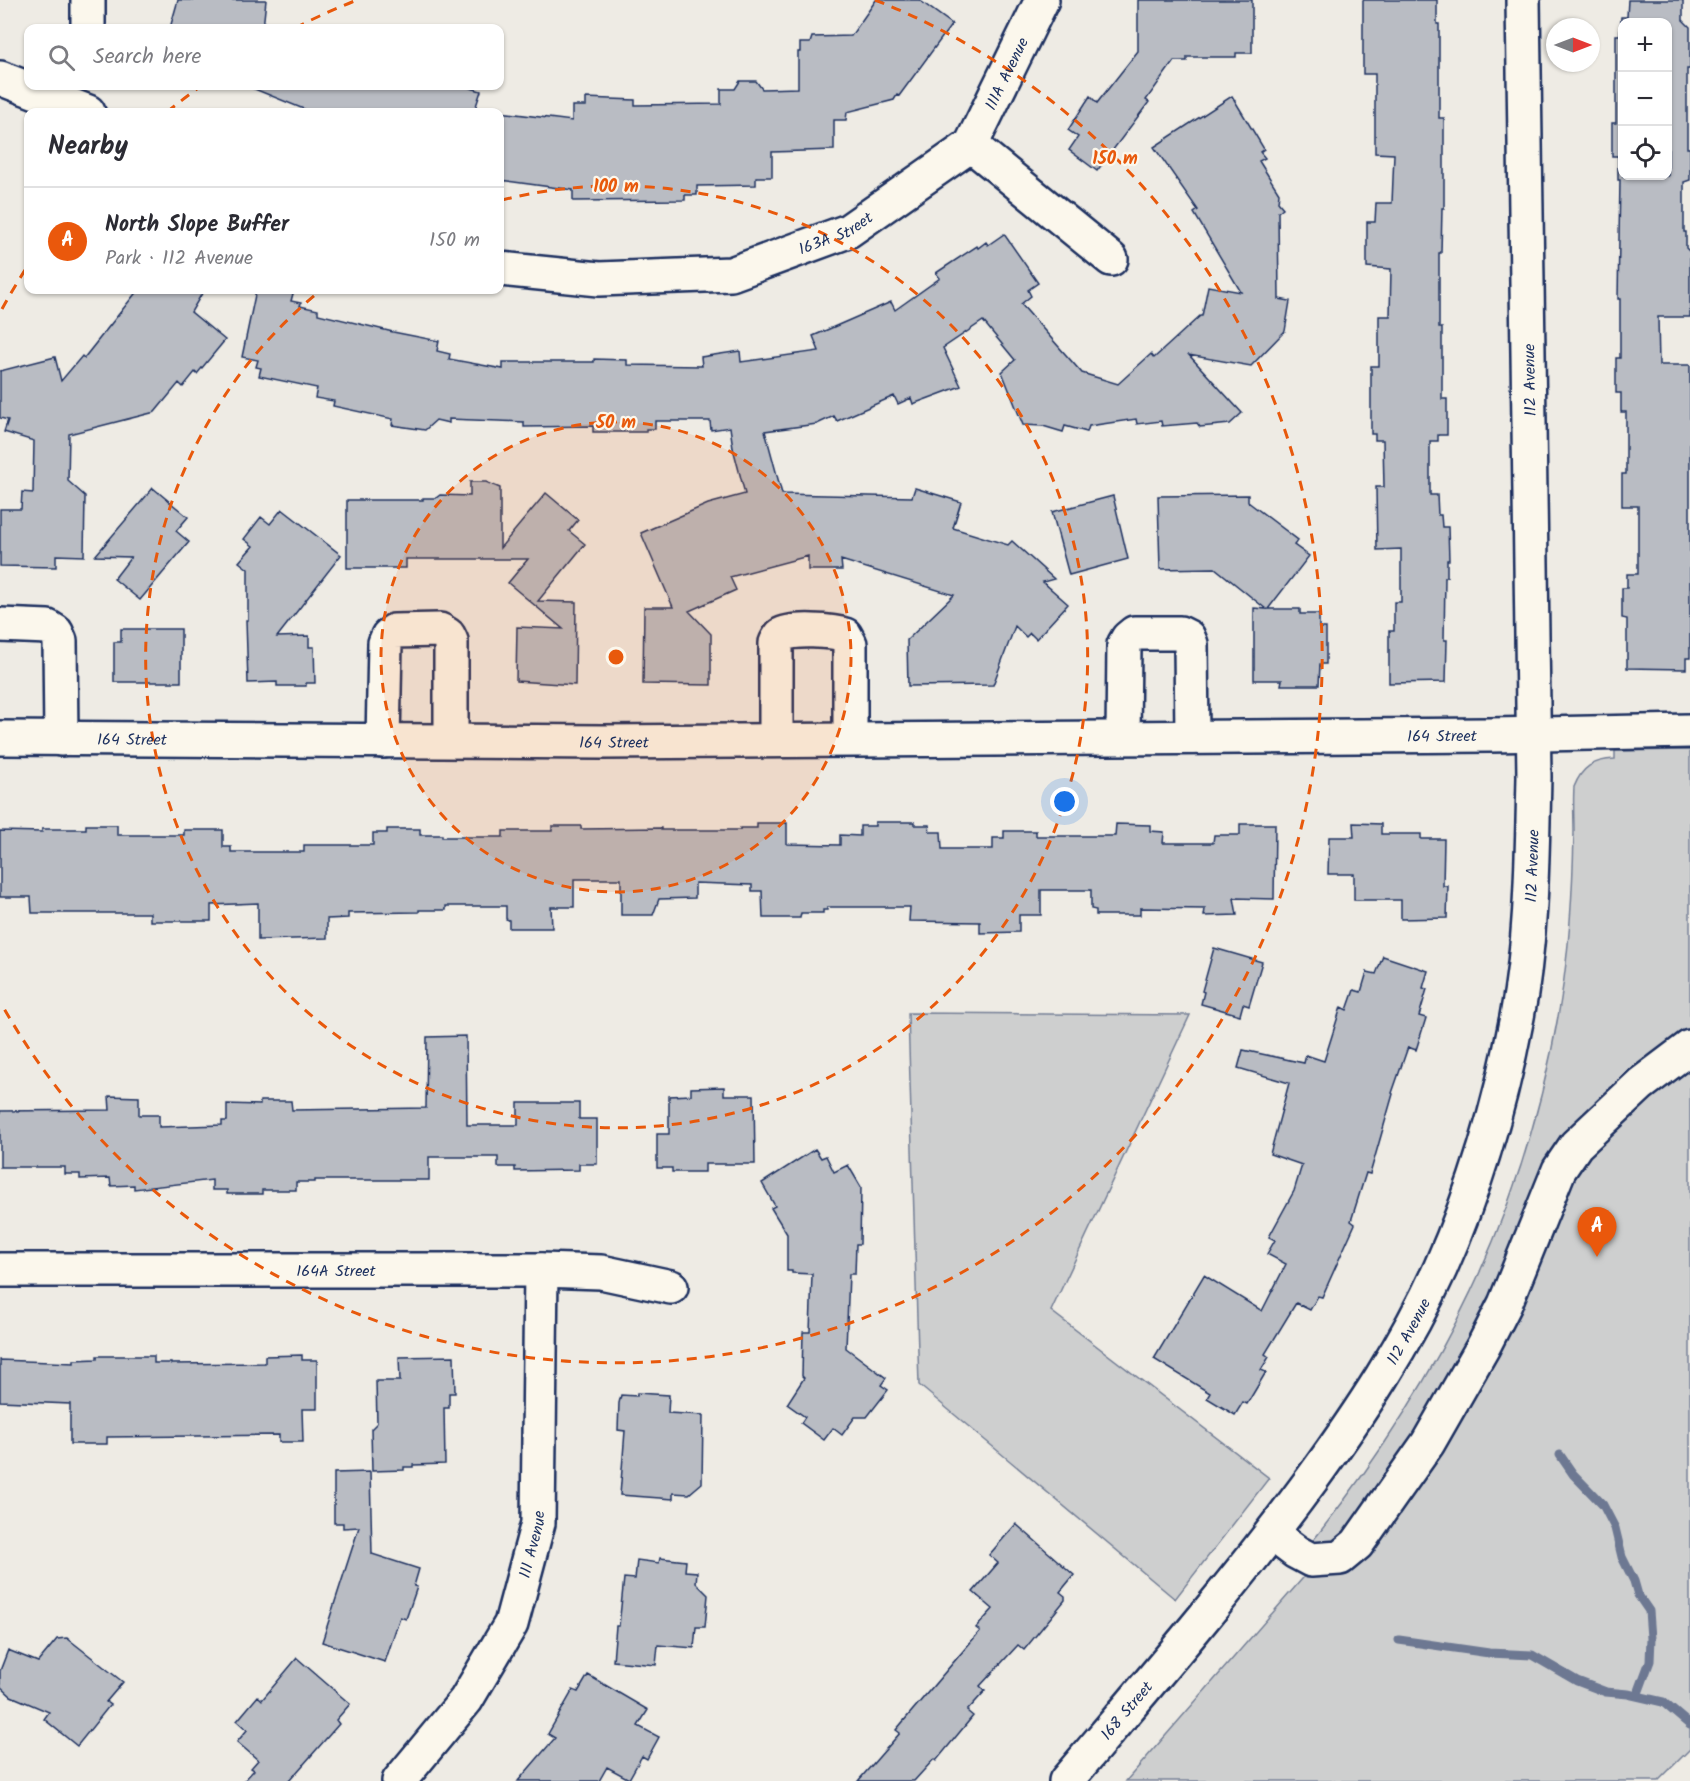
<!DOCTYPE html>
<meta charset="utf-8">
<style>
:root{--surface:#fff;--page:#f2f2f3;--text:#2b2b33;--muted:#7c7c81;--line:#e1e1e2;--accent:#ea580c}
body{margin:0;font-family:Kalam,sans-serif;background:var(--page);color:var(--text)}
.controls{position:absolute;right:18px;top:18px;display:grid;overflow:hidden;border-radius:12px;box-shadow:0 2px 4px #0004}
.controls button{width:54px;height:54px;display:grid;place-items:center;padding:0;border:0;border-bottom:2px solid var(--line);background:var(--surface);color:var(--text);font:30px sans-serif}
.compass{position:absolute;left:1546px;top:18px;width:54px;height:54px;border-radius:50%;background:var(--surface);box-shadow:0 2px 4px #0004;rotate:90deg}
.you{position:absolute;left:1065px;top:802px;width:21px;height:21px;margin:-15px;border:4px solid #fff;border-radius:50%;background:#1a73e8;box-shadow:0 0 0 9px #1a73e833}
.badge{display:grid;place-items:center;width:39px;height:39px;border-radius:50%;background:var(--accent);color:#fff;font-size:20px;font-weight:700}
.pin{position:absolute;translate:-50% -50px;filter:drop-shadow(0 2px 3px #0008)}
.pin::after{content:'';position:absolute;top:32px;width:21px;height:18px;background:inherit;clip-path:polygon(0 0,100% 0,50% 100%)}
.list{margin:0;padding:0;list-style:none}
h2{display:flex;justify-content:space-between;align-items:center;height:78px;margin:0;padding:0 24px;font-size:26px}
h2 small{font-size:20px;font-weight:400;color:var(--muted)}
.list li{display:grid;grid-template-columns:39px 1fr auto;gap:18px;align-items:center;box-sizing:border-box;height:108px;padding:0 24px;border-top:2px solid var(--line)}
.list b{display:block;font-size:22px;white-space:nowrap}
.list p{margin:0;font-size:20px;white-space:nowrap;color:var(--muted)}
.list em{font-size:20px;font-style:normal;color:var(--muted)}
.icon{flex:none;width:33px;height:33px;fill:none;stroke:currentColor;stroke-width:2;stroke-linecap:round;stroke-linejoin:round}
.map{position:relative;flex:none;width:1690px;height:1781px;overflow:hidden}
.search{position:absolute;background:var(--surface);box-shadow:0 2px 4px #0004;left:24px;top:24px;width:480px;height:66px;display:flex;align-items:center;gap:15px;box-sizing:border-box;padding:0 21px;border-radius:12px;color:var(--muted);font-size:22px}
.panel{position:absolute;background:var(--surface);box-shadow:0 2px 4px #0004;left:24px;top:108px;width:480px;height:186px;border-radius:12px}
.map>svg:first-child{display:block}
</style>
<div class="map">
<svg width="1690" height="1781" viewBox="0 0 1690 1781">
<rect width="100%" height="100%" fill="#eeebe4"/>
<filter id="ink" filterUnits="userSpaceOnUse"><feTurbulence type="fractalNoise" baseFrequency=".0167" numOctaves="2"/><feDisplacementMap in="SourceGraphic" scale="12" xChannelSelector="R" yChannelSelector="G"/><feConvolveMatrix kernelMatrix="1 2 1 2 8 2 1 2 1" color-interpolation-filters="sRGB"/></filter>
<g filter="url(#ink)">
<path fill="#cecfcf" stroke="#747f96" stroke-width="1.5" d="M1690,750v999l-32,32h-532l183,-210 -2,-23c133,-164 220,-338 254,-549 9,-55 12,-111 13,-167 0,-15 -1,-30 0,-45 8,-20 19,-27 41,-28v-8z
M908,1013l282,2 -139,296 218,167 -94,121 -256,-214z"/>
<g fill="none" stroke-linecap="round" stroke-linejoin="round">
<path stroke="#6d7892" stroke-width="9" d="M1560,1455l13,19 30,31 12,23 7,29 12,24 4,14 11,16 2,27 -1,23 -13,35
M1399,1640l90,13 43,2 45,26 29,11 22,2 35,8 27,23"/>
</g>
<path fill="#b9bcc3" stroke="#1b2f5e" stroke-width="1.5" fill-rule="evenodd" d="M178,0h88l-3,28h-93z
M876,0h43l33,24 -53,72 -2,-1 -3,5 -47,12 -1,8h-12v30l-62,2v25h-16v8l-59,1v9h-12v5l-112,1v-11l-73,-10v-68l72,9v-15h14v-8l49,2v5l86,-1v-15h14l5,-8h16l6,8 36,-1v-36h2v-9h10l2,-6 39,-1z
M1138,0h114v53h-16v4h-49v4h-13l-28,39 3,2 -52,69 -28,-21 9,-13 -10,-7 22,-34 7,7 41,-52z
M1363,0h74v24h2v94h5v90h-2l-1,45h-2v75h3v71h5v36h-9v6h-8v54h7l1,20h3l1,12h6l1,33h-2v17h-2l-1,63h3l-1,42 -57,1v-52h5v-29h7v-53l-24,1 -1,-63h8l-1,-47h-8v-6h-4v-68h8v-50h11l1,-47 -24,-2v-45h8l1,-19h16l2,-49 -19,-1v-79h-12z
M1628,0h55v20l7,7v42h-3v79h3v32l-6,2v50h2v16l4,4v65h-32l1,48h31v293h-4v11l-59,-1v-49l-5,-1v-30h5v-14h11v-68h-16v-32h4v-62h-5v-19h-5v-35h4v-59h-2l2,-119h-2v-24h-6v-33h4v-88h4l1,-18h6zM1623,22h45v154h-45z
M247,86h217l17,5 -7,21h-163z
M1232,96l32,53 -4,3 5,6 -6,3 20,32 -1,9 5,6 -5,4 1,87 11,2 -5,30 -34,35 -62,-11 53,58 -12,11 -30,3 -3,-4 -35,3 -1,-5 -24,3 -1,-5 -47,7 -2,6 -22,-6 -2,6 -20,-6 -20,-1 -21,-53 13,-12 -32,-39 -40,27 18,38 -48,18 -2,-6 -13,6 -4,-8 -57,25 -3,-5 -17,8 -52,7 17,63 130,3 3,-9 46,14 -8,26 55,17 4,-4 42,38 -11,3 25,22 -32,35 -6,-6 -4,4 -11,-11 -22,59 -85,1 -1,-46 47,-45 -113,-35 1,10h-34v-14l-78,21 6,13 -47,21 22,23v51l-68,-1 1,-77h29l-32,-74 67,-29 37,-10 -12,-46 -3,-21 -19,3 -1,-9h-55v8h-9v3h-53v-6l-69,1v-5l-75,-3v4l-13,-3 -11,10 -33,-5 1,-6 -60,-13 1,-5 -19,-3 2,-10 -58,-12 2,-8 -5,-1 2,-7 -16,-3 14,-67h38l-3,11 10,2 -1,3 18,4v4l75,18 46,9 -2,10 13,3 -1,5 54,10v-7h91v-3l33,1v5l75,1 -1,-9 39,-6 1,11 78,-11 -6,-15 78,-34 4,8 45,-32 -4,-5 41,-27 1,2 8,-6 2,3 16,-11 34,49 -10,7 3,6 -10,8 61,69 36,11 33,-30 3,4 46,-42h2l6,-30 33,6 -47,-79 4,-3 -44,-63z
M138,290h66l-13,22 34,28 -28,34 -2,-2 -12,15 -4,-4 -24,29 -86,22 -1,47 17,15 -1,60 -28,-1v12l-56,-1v-57h21l1,-17 11,1 1,-52 -30,-9 4,-12 -8,-2v-47l55,-14 6,24 21,-25 2,2z
M470,482h16l14,6v60l46,-55 32,27 -9,11 16,13 -47,57 38,1 -1,83 -59,-4 1,-54 46,2 -55,-46 20,-24h-122v9h-59v-68h76v-2h13l4,-3 30,1z
M153,488l35,29 -12,14 13,11 -49,58 -26,-21 17,-22 -36,-1z
M1248,495v7l50,38 -4,5 15,11 -41,53h32v5h19v14h7v36h-6l-1,21h-38l1,-5h-28v-72l12,1 -51,-41 -55,1 -2,-73z
M1113,496l15,63 -59,16 -17,-63z
M282,509l59,46 -64,82 32,-1v11h5l1,36h-9v3h-29v-4l-29,1 -2,-63h2v-51l-9,-7 14,-16 -9,-7 17,-22 9,7z
M121,629h60v53h-67v-40h7z
M875,822h40v3h14l1,7h11l1,17h51v-11h11v-7h32v5h79l1,-12 34,1v6l14,1 -1,11h50l1,-8h26v-11h35l-1,75 -40,-1 3,17 -33,1 1,-7 -65,-1v7h-44v-5l-5,-1v-19h-50v25h-22v17l-39,1v-11l-71,-1 1,-14h-83v3h-4v3h-22l-1,5h-37l-1,-27h-10v-6l-57,-2v15l-36,1 -6,16h-32v-36h-47v28h-23l1,21h-43v-8l-3,-1v-13h-60v4h-27v2l-71,1v5l-21,1v19l-69,2v-37l-47,2v16h-61v-8h-118l-1,-16h-31v-66l42,1v-3h44v-4h31v10h67v-5h39v17h8v5h73v-7h69v-12h14v-4h33v6h22v2h61v-6h49v-5h29v3l80,-1v2h79v-2h17v-5h30v21l53,1v-10l20,1v-10h15z
M1353,823l28,1v10h40v5h23l-1,47h5l-1,32 -46,1v-19h-47v-26h-26l1,-37h25z
M1214,948l48,14 -13,44 -6,-2 -3,11 -39,-11 3,-12 -2,-1z
M1383,956l45,15 -5,17 4,1 -8,27 7,2 -10,32 -8,-3 -16,46 1,1 -23,80 -4,-1 -15,48 4,3 -33,73 -4,-1 -8,14 -14,-7 -31,51 4,3 -8,13 5,2 -19,32 -4,-2 -8,13 -28,-17 3,-5 -56,-34 50,-84 58,36 24,-47 -19,-10 8,-14 -6,-3 25,-46 8,-26 -32,-11 19,-71 -51,-15 5,-18 61,13 2,-8 18,6 17,-54 6,3 7,-20 7,2 6,-20 9,2z
M466,1036l1,89h51v-22h61v16h18v45h-18v6l-64,1v-4h-17v-10h-69v23h-114v2h-19v8h-34v4h-35v-4h-15v-10l-78,9v-4l-23,1 -1,-8 -30,1v-5h-15v-7h-65v-56l110,-1 -1,-14 30,1v18h20v12l63,-2v-4h5v-17l33,1v-4h31l1,9 134,-2 1,-71z
M724,1087v8h30l1,69h-50v8h-33v-4h-15v-34h12v-38l22,-1v-7z
M815,1149l6,9 5,-2 8,16 14,-7 13,22 -1,57h-4l-1,30h-6l-3,74 40,30 -5,7 7,5 -21,27h-12l-13,18 -9,-7 -9,12 -23,-17 4,-6 -18,-13 17,-26 -2,-2 1,-44h7l2,-58 -20,-1v-2h-5v-37l-16,-26 4,-2 -13,-23z
M302,1355v5h15v49h-15l1,33h-24v-7l-172,2v7h-37v-40l-70,-3v-41l74,3v-3l23,-1v-3h57v7h17v1l94,-1v-7z
M454,1356l1,37h-6v15h-5l1,56 -32,1v2h-9v3l-32,1 -1,-42 6,-6 -1,-42h24l-1,-24z
M637,1393l32,2 -1,18 35,2 -1,68 -13,11 -16,-1v6l-53,-4 5,-64 -7,-1 1,-27 2,-8 16,1z
M370,1472l2,82 47,15 -5,17 3,1 -11,32 -6,-2 -15,45 -63,-20 37,-115 -16,1v-5h-9v-50z
M1016,1524l58,51 -14,17 5,4v4l-41,50 -6,-5 -38,41 5,5 -18,20 6,5 -37,45 -2,-2 -20,22h-56l42,-48 -4,-3 84,-99 -4,-3 17,-19 -20,-17 25,-29 -9,-8z
M660,1558l26,3 -1,10 12,1 -1,11 12,12 -3,32h-9l-2,21 -36,-3 -2,20 -43,-4 3,-35h3l5,-48 11,1 2,-19 22,3z
M67,1638l56,44 -17,20 4,3 -33,41 -33,-27 5,-7 -38,-16 -11,-10v-15l8,-21 30,12 19,-23z
M297,1658l53,46 -14,16 3,4 -50,57h-45l10,-11 -3,-2 7,-8 -21,-18 10,-12 -10,-9 21,-25 4,4z
M588,1675l60,35 -10,16 21,11 -12,22 -5,-3 -13,23 -22,-12 -8,14h-81l37,-43 -7,-4 25,-44 5,2z"/>
<g fill="none" stroke-linecap="round" stroke-linejoin="round">
<defs>
<g id="minor">
<path d="M88,28v-28"/>
<path d="M0,78l88,34"/>
<path d="M971,145l140,114"/>
<path id="s1" d="M500,269l99,10 132,-5 117,-43 123,-86 71,-145"/>
<path d="M0,625l48,2 8,5 4,9 1,98"/>
<path d="M1123,737l1,-92 4,-7 6,-5h46l8,4 3,7 1,93"/>
<path id="s2" d="M0,738l602,4 888,-7 200,-4"/>
<path d="M776,740v-97c1,-2 3,-6 5,-8 10,-7 53,-4 64,0l5,9v95"/>
<path d="M383,741l2,-98 3,-7 6,-5 46,-1 8,5 3,6v99"/>
<path id="s3" d="M0,1270h541l60,2 70,15"/>
<path d="M1272,1534l24,18 15,8 29,-2 17,-14 71,-101 55,-96 22,-43 54,-134 17,-25 65,-61 49,-37"/>
<path id="s4" d="M399,1781l67,-81 45,-76 27,-101 3,-253"/>
<path id="s5" d="M1066,1781c84,-99 169,-197 246,-302 48,-66 94,-135 128,-210 35,-79 61,-167 77,-252 15,-79 15,-159 17,-240l-11,-777"/>
</g>
</defs>
<use href="#minor" stroke="#1b2f5e" stroke-width="38"/>
<use href="#minor" stroke="#fbf7ec" stroke-width="33"/>
</g>
</g>
<circle cx="616" cy="657" r="235" fill="#e8590c" fill-opacity=".12"/>
<g fill="none" stroke="#e8590c" stroke-width="3" stroke-dasharray="10 8">
<circle cx="616" cy="657" r="235"/>
<path d="M502 200A471 471 0 1 1 320 291"/>
<path d="M2 309A706 706 0 0 1 27 267M167 112A706 706 0 0 1 201 86M295 28A706 706 0 0 1 357 0M875 0A706 706 0 1 1 2 1005"/>
</g>
<g text-anchor="middle" stroke-width="4.5" stroke-linejoin="round" paint-order="stroke">
<g font-size="16" fill="#1b2f5e" stroke="#fbf7ec">
<text dy="6" stroke="none"><textPath href="#s1" startOffset="586">111A Avenue</textPath></text>
<text dy="6" stroke="none"><textPath href="#s1" startOffset="344">163A Street</textPath></text>
<text transform="translate(1529 380) rotate(-91)" y="6">112 Avenue</text>
<text dy="6" stroke="none"><textPath href="#s2" startOffset="1442">164 Street</textPath></text>
<text dy="6" stroke="none"><textPath href="#s2" startOffset="132">164 Street</textPath></text>
<text dy="6" stroke="none"><textPath href="#s2" startOffset="614">164 Street</textPath></text>
<text dy="6" stroke="none"><textPath href="#s5" startOffset="1052">112 Avenue</textPath></text>
<text dy="6" stroke="none"><textPath href="#s3" startOffset="336">164A Street</textPath></text>
<text dy="6" stroke="none"><textPath href="#s5" startOffset="566">112 Avenue</textPath></text>
<text dy="6" stroke="none"><textPath href="#s4" startOffset="276">111 Avenue</textPath></text>
<text dy="6" stroke="none"><textPath href="#s5" startOffset="93">168 Street</textPath></text>
</g>
</g>
<circle cx="616" cy="657" r="9" fill="#e8590c" stroke="#fbf7ec" stroke-width="3"/>
<g font-size="18" text-anchor="middle" font-weight="bold" fill="#e8590c" stroke="#fbf7ec" stroke-width="4.5" stroke-linejoin="round" paint-order="stroke">
<text x="1115" y="164">150 m</text>
<text x="616" y="192">100 m</text>
<text x="616" y="428">50 m</text>
</g>
</svg>
<div class="controls">
<button>+</button>
<button>−</button>
<button><svg class="icon" aria-label="locate" viewBox="0 0 24 24"><circle cx="12" cy="12" r="6"/><path d="M12 2v4M12 18v4M2 12h4M18 12h4"/></svg></button>
</div>
<svg class="compass" viewBox="-18 -18 36 36"><path d="M0-13l5 13h-10z" fill="#e53935"/><path d="M0 13l5-13h-10z" fill="#7c7c81"/></svg>
<div class="you"></div>
<div class="pin badge" style="left:1597px;top:1257px">A</div>
<div class="search"><svg class="icon" aria-label="search" viewBox="0 0 24 24"><circle cx="10" cy="10" r="6"/><path d="M15 15l6 6"/></svg>Search here</div>
<section class="panel">
<h2>Nearby<small></small></h2>
<ul class="list">
<li><span class="badge">A</span><div><b>North Slope Buffer</b><p>Park · 112 Avenue</p></div><em>150 m</em></li>
</ul>
</section>
</div>
